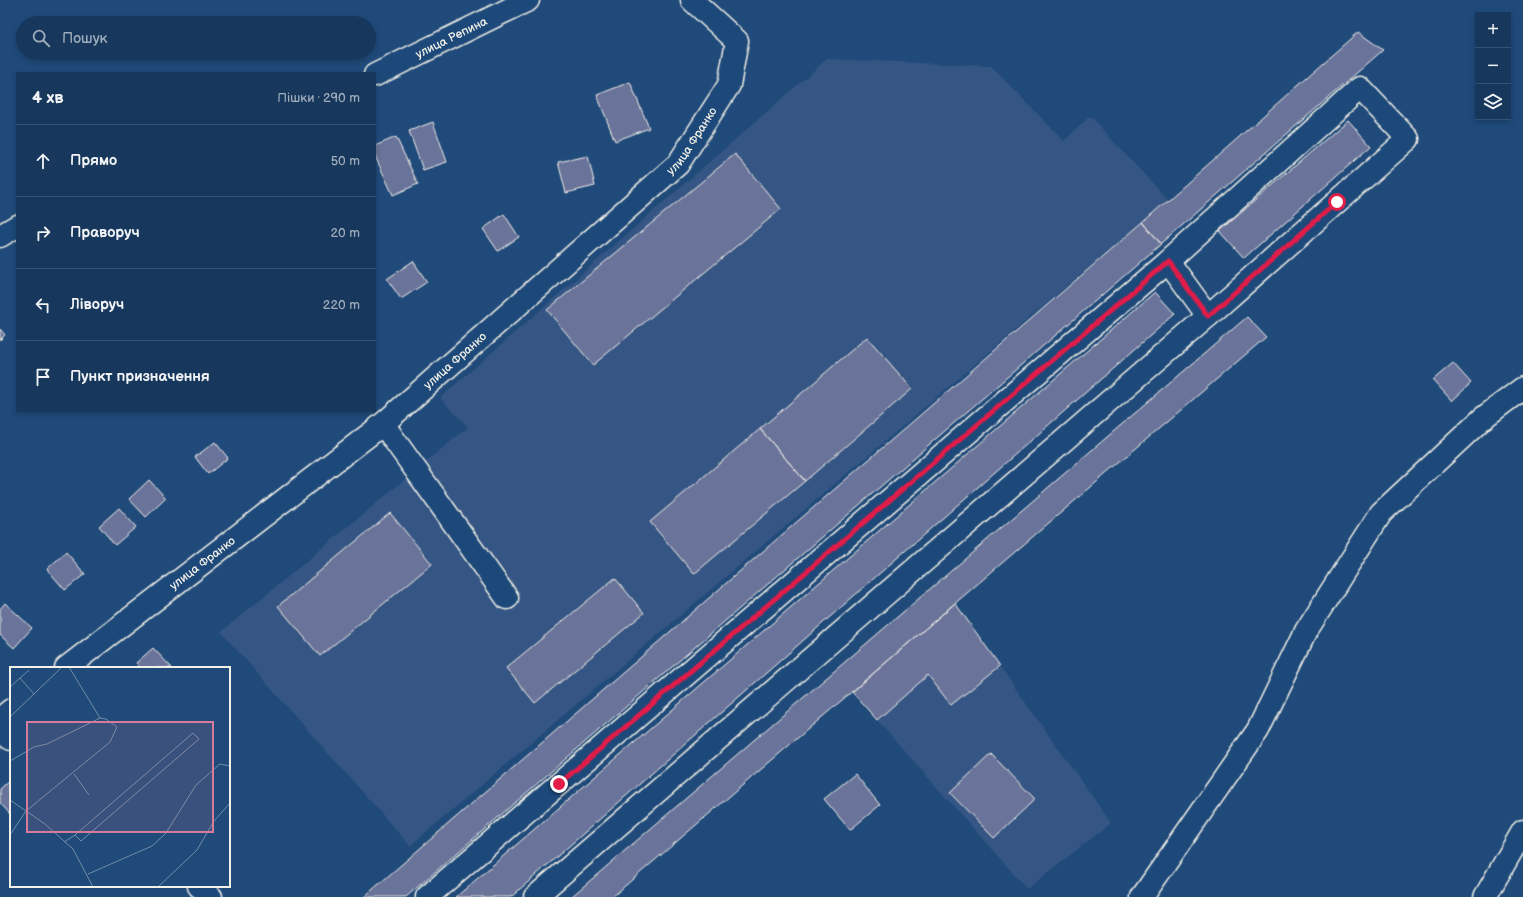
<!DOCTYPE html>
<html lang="uk">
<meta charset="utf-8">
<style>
:root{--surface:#17385c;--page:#203f62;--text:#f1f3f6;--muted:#9eacbb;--line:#365272}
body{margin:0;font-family:"Balsamiq Sans",sans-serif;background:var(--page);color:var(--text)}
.controls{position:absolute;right:12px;top:12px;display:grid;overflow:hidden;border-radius:0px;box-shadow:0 2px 6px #0003}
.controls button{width:36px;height:36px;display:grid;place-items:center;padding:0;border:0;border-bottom:1px solid var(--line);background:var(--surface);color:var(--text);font:20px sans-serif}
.stop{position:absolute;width:12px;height:12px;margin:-9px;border:3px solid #e11d48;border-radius:50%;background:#fff}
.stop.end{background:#e11d48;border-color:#fff;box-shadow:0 1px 4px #0008}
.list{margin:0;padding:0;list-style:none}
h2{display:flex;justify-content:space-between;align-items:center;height:52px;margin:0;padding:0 16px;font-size:17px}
h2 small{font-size:13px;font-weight:400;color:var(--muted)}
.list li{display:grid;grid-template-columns:26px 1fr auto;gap:12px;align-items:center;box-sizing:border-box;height:72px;padding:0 16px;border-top:1px solid var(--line)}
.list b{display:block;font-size:15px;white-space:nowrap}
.list em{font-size:13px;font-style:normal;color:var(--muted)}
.icon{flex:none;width:22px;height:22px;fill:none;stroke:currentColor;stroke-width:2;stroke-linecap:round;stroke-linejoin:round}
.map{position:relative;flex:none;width:1523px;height:897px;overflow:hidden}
.search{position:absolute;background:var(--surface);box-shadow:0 2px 6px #0003;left:16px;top:16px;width:360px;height:44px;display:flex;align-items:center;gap:10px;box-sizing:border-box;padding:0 14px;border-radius:22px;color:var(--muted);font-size:15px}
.panel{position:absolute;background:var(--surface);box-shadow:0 2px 6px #0003;left:16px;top:72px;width:360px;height:340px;border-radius:0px}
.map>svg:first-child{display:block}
</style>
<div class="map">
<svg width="1523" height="897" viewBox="0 0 1523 897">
<rect width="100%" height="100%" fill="#1f4a7a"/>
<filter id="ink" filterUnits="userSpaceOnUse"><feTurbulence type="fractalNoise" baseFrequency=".025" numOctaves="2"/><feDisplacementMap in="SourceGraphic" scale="8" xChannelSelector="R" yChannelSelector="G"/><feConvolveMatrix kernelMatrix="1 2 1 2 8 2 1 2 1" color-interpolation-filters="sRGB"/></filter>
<g filter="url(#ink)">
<path fill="#365684" d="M827,59l164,7 73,75 26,-25 78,84 -758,646 -189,-214 247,-205 -28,-29z
M955,603l156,220 -84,66 -175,-197z"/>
<path fill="#6b739a" stroke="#f4f1e8" d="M1358,32l25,18 -222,194 -18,-22z
M630,82l19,46 -34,13 -18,-46z
M1348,120l23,26 -127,112 -24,-27z
M433,122l14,40 -24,8 -14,-39z
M396,137l22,47 -25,11 -18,-39v-10z
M735,154l46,55 -188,156 -46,-55z
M588,156l7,30 -29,7 -8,-31z
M504,214l15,23 -21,14 -15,-22z
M1143,222l18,22 -755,653h-42z
M413,261l14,21 -26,17 -14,-20z
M1155,292l20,22 -664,583h-55z
M1247,317l19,20 -654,560h-41z
M0,329l5,6 -5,5z
M867,337l45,52 -107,92 -45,-52z
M1453,363l18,20 -19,18 -19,-21z
M760,429l45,52 -111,93 -44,-52z
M215,442l13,16 -20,16 -13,-17z
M149,480l17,18 -20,19 -17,-18z
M119,508l17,19 -21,18 -16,-19z
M390,513l42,51 -112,92 -42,-50z
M66,552l19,22 -20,16 -18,-21z
M615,578l29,35 -109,90 -29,-35z
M5,603l27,25 -18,20 -14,-13v-26z
M955,603l45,63 -49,39 -23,-30 -51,45 -25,-28z
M153,648l19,20h-31l-5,-5z
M991,754l44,45 -41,39 -44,-45z
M855,774l25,31 -30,25 -26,-31z
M11,779v36l-11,-12v-14z"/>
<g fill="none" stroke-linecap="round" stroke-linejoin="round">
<defs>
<g id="minor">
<path id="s1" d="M375,75l153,-75"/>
<path d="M0,236l17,-10"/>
<path d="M1168,261l40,55"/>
<path d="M383,424l124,174"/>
<path id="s2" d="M66,668l317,-244 295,-260 51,-79 8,-44 -45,-41"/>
<path d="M0,719l11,-9"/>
<path d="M0,731l11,8"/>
<path d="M199,886l12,11"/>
<path d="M427,897l741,-636 192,-173 48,51 -200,177 -673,581"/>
<path d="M1142,897l116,-167 48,-99 75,-118 102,-95 40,-30"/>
<path d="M1485,897l38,-66"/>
</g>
</defs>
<use href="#minor" stroke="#f4f1e8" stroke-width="25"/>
<use href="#minor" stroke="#1f4a7a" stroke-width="22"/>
</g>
</g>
<g fill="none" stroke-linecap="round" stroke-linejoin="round" filter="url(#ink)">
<path stroke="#e11d48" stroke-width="5" d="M559,784l609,-523 40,55 129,-114"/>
</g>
<g text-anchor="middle" stroke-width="3" stroke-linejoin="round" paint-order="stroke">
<g font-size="12" fill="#f4f1e8" stroke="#1f4a7a">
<text dy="4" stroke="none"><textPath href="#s1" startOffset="85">улица Репина</textPath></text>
<text dy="4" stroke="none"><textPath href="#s2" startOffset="820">улица Франко</textPath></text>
<text dy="4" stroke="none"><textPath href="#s2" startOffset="496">улица Франко</textPath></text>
<text dy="4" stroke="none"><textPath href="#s2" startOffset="172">улица Франко</textPath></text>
</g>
</g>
<g transform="translate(10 667)">
<rect width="220" height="220" fill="#1f4a7a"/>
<path fill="none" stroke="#748da6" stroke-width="1" d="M59,0l31,51M10,11l14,16M0,20l19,-17M0,50l52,-50M0,94l24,-14 13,-3 53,-26 6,1 11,8 -7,15 -84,69 -16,24M64,107l15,21M0,133l35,24 28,25 20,38M54,175l11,-7 118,-102 6,6 -118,102 -6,-6M78,207l64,-28 14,-13 30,-48 24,-21 10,2M148,220l39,-37 17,-29 16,-18"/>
<path fill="#d87a9a" fill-opacity="0.15" stroke="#d87a9a" stroke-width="2" d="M17,55h186v110h-186z"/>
<rect width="220" height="220" fill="none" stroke="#f4f1e8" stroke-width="2"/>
</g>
</svg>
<div class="controls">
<button>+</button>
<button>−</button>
<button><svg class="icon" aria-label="layers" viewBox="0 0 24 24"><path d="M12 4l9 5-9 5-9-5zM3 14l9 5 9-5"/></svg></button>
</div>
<div class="stop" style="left:1337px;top:202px"></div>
<div class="stop end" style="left:559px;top:784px"></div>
<div class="search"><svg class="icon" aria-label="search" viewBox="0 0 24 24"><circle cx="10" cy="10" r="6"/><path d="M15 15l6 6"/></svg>Пошук</div>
<section class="panel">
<h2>4 хв<small>Пішки · 290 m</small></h2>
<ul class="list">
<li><svg class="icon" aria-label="ahead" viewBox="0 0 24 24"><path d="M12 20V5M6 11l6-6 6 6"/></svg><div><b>Прямо</b></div><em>50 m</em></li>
<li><svg class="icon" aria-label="right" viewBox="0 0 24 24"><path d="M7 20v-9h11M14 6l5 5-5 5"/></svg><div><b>Праворуч</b></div><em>20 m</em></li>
<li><svg class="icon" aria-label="left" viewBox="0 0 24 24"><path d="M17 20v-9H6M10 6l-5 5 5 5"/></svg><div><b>Ліворуч</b></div><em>220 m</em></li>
<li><svg class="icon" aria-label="arrive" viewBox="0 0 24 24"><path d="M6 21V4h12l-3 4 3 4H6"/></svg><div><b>Пункт призначення</b></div></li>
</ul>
</section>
</div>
